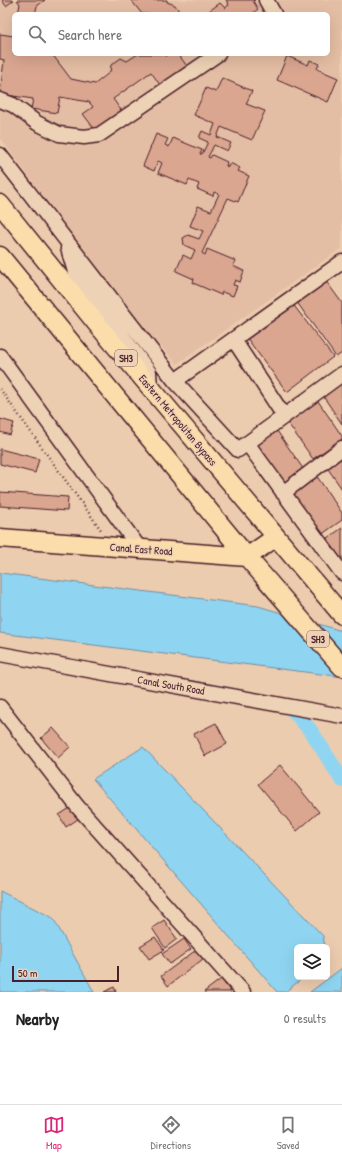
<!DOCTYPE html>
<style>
:root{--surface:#fff;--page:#f2f2f2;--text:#222;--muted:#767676;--line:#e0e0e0;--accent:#db2777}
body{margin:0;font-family:"Patrick Hand",sans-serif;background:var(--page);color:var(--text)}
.controls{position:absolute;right:12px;bottom:12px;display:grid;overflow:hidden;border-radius:6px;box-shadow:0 4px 16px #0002}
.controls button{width:36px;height:36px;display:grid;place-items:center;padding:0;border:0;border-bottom:1px solid var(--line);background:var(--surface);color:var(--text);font:20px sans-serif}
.scale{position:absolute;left:12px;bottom:10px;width:107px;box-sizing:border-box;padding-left:4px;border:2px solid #4a1f2b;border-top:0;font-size:11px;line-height:14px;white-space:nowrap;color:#4a1f2b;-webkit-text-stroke:3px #eed2b5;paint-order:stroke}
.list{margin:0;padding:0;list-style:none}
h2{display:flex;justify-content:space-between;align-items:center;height:52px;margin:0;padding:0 16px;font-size:17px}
h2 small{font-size:13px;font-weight:400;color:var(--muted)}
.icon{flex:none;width:22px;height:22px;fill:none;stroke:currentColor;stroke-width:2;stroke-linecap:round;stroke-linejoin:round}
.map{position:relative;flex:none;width:342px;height:992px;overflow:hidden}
.search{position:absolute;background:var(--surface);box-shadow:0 4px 16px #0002;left:12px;right:12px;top:12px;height:44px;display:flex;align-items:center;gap:10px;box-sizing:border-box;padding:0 14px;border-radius:6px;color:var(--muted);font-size:15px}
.sheet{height:112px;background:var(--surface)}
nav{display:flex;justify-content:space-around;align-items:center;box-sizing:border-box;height:56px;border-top:1px solid var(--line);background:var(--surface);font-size:11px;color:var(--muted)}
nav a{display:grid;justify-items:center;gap:2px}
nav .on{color:var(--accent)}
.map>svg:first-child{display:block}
</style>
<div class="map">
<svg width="342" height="992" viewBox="0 0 342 992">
<rect width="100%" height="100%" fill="#ecccaf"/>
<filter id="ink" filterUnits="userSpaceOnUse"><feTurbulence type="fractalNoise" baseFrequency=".025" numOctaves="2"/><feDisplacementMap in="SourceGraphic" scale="8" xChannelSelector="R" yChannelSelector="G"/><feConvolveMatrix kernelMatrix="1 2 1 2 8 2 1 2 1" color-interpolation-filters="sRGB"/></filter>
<g filter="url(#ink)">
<path fill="#e4bea4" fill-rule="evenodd" d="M0,0h342v248l-165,116 -47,-51 -130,-175zM14,14h314v40h-314z"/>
<path fill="#8fd5f1" stroke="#738ca2" d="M0,573l258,33 84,25v45h-6l-336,-43z
M143,747l180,189 2,11h-28v30h7l-19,15h-8l-184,-213z
M0,891l53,27 41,74h-94z
M342,968v24h-32z"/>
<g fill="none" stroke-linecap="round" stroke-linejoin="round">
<path stroke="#8fd5f1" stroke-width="15" d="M290,707l21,24 31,49"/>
</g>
<path fill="#daa690" stroke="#4a1f2b" d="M2,0h12l-8,6z
M17,0h28l-8,6 -2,8h-17l2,-10z
M131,0h36v2l8,3 6,9h-39z
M226,0h29l-2,1 5,8 -6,5h-47l15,-11 5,5 4,-3z
M0,34l14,2v18h38l19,25 24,5 15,-12 1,-7 10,-7 6,3 11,-7h25l3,2 3,-2h9l9,12 -27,19 -9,-13 -38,27 10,14 -27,18 -13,-17 10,-7 -4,-5 -29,-5 -3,16 -26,-4 2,-10 -33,-5 4,-34 -4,-1z
M287,56l21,9 2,-5 9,4 -2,5 21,9 -10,24 -51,-22z
M222,78l30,13 -6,13 19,7 -13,29 -31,-13 -4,10 14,6 -4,8 -13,-6 -6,12 2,1 2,-3 15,7 -1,4 2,1 2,-4 10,5 -2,3 11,5 -11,26 -10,-4 -26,55 3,2 2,-6 29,12 -3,5 11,5 -4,11 -5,-2 -2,5 4,1 -4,10 -11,-4 -1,3 -28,-12 1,-4 -18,-8 7,-16 8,4 4,-9 -11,-5 -1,-7 5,-3 11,4 4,-8 -13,-5 8,-20 13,5 8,-17 -5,-2 -1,4 -16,-7 2,-5 -10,-4 -2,5 -29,-12 4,-10 -4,-2 -4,10 -11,-5 13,-32 12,5 -3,6 4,2 4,-9 29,12 -2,4h2l6,-12 -9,-4 3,-7 9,4 4,-11 -21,-9 12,-27 10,4z
M326,281l16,22v50l-6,4 -40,-56z
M292,303l41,54 -46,35 -41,-55z
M342,382v42l-19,-28z
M318,401l24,35v3l-29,20 -26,-37z
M0,419l14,4 -4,12 -10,-3z
M275,428l29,42 -20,13 -29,-41z
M0,449l39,10 -4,14 -35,-9z
M342,455v34l-16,-23z
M316,475l26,38v7l-21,15 -29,-43z
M0,492l68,5 -1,14 -67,-5z
M342,528v37l-17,-25z
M216,723l11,21 -22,12 -11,-22z
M53,728l17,19 -12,11 -17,-20z
M280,765l39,47 -22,19 -39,-47z
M70,808l8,11 -12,8 -7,-12z
M164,920l13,19 -12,9 -13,-20z
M155,937l9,13 -15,9 -9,-13z
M184,939l7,10 -21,15 -8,-10z
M196,950l7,9 -35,27 -7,-10z
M221,979l10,13h-27z
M114,987l2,5h-12z"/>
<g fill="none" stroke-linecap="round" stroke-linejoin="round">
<defs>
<path id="minor" d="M266,0l8,14
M0,100l13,5 24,18 22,11 25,3 15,-2 119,-81
M0,155l175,226 63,69 104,-76
M68,248l7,24 74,100 1,15
M234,340l50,76
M0,356l140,193
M175,381l167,-119
M247,443l95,130
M283,493l59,-45
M0,654l342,62
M0,707l77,99 166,186"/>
<path id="major" d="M0,204l97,120 245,291
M0,256l247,301 95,110
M0,538l247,19 29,-20"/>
</defs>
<use href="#minor" stroke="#4a1f2b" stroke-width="17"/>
<use href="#major" stroke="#4a1f2b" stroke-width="21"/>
<path stroke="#4a1f2b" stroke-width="2.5" stroke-dasharray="1 3" stroke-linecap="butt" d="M0,389l101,141"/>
<use href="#minor" stroke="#eed2b5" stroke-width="14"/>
<use href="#major" stroke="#faddab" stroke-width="18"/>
</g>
</g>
<g text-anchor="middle" stroke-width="3" stroke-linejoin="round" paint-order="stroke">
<g fill="#eed2b5" stroke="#7b5554" stroke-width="1">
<rect x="115" y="350" width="22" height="16" rx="3"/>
<rect x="307" y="631" width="22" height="16" rx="3"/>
</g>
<g font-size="10" font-weight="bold" fill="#4a1f2b">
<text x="126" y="362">SH3</text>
<text x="318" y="643">SH3</text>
</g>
<g font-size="11" fill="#4a1f2b" stroke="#eed2b5">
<text transform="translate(178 420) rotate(50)" y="4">Eastern Metropolitan Bypass</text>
<text transform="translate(141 549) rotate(4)" y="4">Canal East Road</text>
<text transform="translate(171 685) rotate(10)" y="4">Canal South Road</text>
</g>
</g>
</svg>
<div class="controls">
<button><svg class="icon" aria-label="layers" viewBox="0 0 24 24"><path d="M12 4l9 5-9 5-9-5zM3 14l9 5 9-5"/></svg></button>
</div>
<div class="scale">50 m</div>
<div class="search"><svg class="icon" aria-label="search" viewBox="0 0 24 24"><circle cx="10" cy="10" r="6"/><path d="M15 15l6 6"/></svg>Search here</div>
</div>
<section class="sheet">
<h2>Nearby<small>0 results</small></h2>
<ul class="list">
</ul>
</section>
<nav>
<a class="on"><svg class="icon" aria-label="map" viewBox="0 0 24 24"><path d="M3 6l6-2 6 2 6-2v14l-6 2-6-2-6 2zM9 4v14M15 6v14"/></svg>Map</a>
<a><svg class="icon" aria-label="directions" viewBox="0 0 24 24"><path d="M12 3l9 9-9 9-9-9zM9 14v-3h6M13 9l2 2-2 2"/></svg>Directions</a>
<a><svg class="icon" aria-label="saved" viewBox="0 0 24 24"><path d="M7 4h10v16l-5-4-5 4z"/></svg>Saved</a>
</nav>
